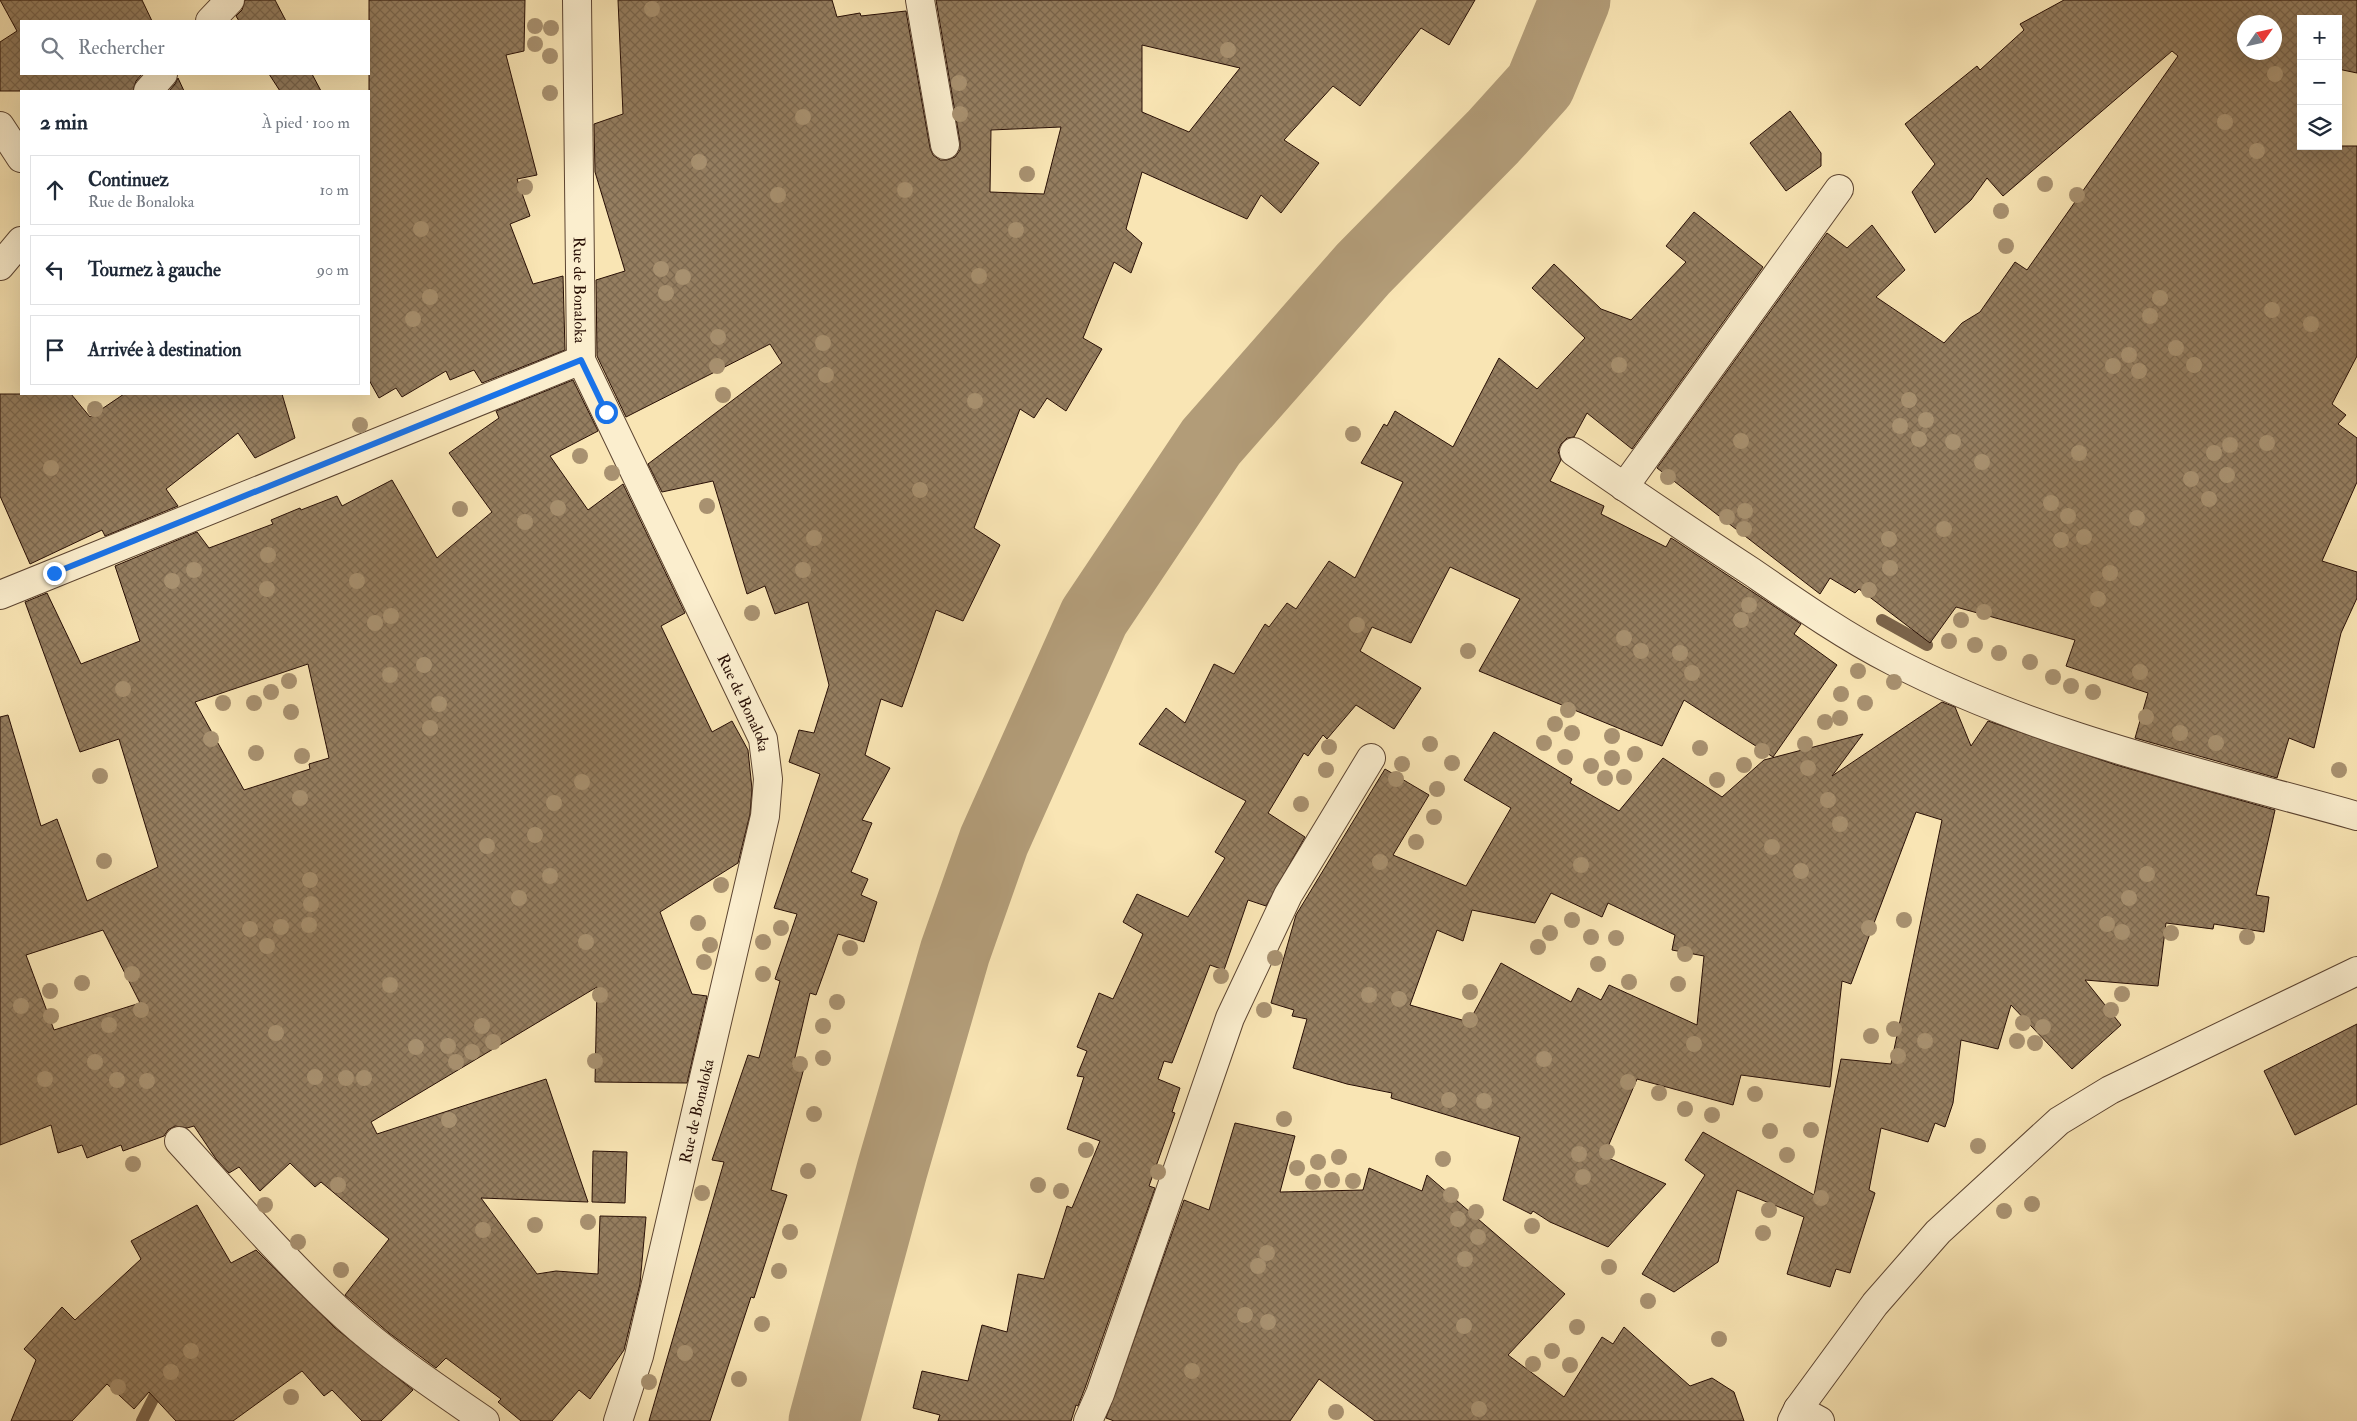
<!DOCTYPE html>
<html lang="fr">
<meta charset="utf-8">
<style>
:root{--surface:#fff;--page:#f6f6f7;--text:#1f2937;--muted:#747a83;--line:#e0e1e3}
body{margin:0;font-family:"IM FELL Double Pica",serif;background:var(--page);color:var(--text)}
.controls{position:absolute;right:15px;top:15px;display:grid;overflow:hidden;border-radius:0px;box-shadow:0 5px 20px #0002}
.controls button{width:45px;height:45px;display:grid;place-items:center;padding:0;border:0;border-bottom:1px solid var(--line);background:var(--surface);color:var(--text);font:25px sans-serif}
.compass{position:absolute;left:2237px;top:15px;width:45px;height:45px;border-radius:50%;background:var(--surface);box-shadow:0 5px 20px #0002;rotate:56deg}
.stop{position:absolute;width:15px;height:15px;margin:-11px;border:4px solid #1a73e8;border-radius:50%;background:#fff}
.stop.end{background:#1a73e8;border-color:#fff;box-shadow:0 1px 5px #0008}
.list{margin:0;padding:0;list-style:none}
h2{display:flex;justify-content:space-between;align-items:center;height:65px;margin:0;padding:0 20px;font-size:21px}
h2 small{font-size:16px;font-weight:400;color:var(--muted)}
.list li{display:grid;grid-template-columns:32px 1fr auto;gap:15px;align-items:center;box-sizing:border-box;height:70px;margin:0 10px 10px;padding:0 10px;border:1px solid var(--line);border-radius:0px}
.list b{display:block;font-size:19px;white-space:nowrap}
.list p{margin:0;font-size:16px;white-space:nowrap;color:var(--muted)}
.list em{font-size:16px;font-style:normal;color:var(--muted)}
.icon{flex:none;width:28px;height:28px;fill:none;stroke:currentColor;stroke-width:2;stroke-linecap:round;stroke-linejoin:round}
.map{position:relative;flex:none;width:2357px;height:1421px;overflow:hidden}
.search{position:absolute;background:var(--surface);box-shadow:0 5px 20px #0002;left:20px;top:20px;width:350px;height:55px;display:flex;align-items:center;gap:12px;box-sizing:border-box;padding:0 18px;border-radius:0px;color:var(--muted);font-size:19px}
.panel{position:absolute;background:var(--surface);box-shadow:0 5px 20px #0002;left:20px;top:90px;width:350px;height:305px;border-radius:0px}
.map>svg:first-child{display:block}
</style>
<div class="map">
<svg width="2357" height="1421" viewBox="0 0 2357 1421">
<defs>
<pattern id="building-cross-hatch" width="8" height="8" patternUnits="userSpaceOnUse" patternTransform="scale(1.25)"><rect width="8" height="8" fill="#957e60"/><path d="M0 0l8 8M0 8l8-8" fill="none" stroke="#7a664d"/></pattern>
</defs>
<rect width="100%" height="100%" fill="#f9e5b4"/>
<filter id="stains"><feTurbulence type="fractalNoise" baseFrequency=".004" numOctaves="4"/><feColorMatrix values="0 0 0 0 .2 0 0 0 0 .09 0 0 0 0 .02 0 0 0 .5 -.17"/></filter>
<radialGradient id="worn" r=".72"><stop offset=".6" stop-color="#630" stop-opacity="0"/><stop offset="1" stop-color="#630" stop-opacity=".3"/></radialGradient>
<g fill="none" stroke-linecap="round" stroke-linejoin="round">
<path stroke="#7b644a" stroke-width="12" d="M1882,620l45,25
M142,1421l19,-38"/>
<path stroke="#b29c78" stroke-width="71" d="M824,1421l68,-251 63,-218 39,-111 100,-224 117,-175 152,-173 130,-132 47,-52 35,-85"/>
</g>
<path fill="url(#building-cross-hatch)" stroke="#280f05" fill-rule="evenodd" d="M0,0h142l10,21h-131v53h121l-6,7 -3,10h-133v-49l17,-11z
M245,0h30l11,21h-47l-3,-5 6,-6z
M369,0h156l-1,51 -18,4 31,120 -20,4 13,37 -20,8 23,60 30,-8 2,74 -83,33 -8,-13 -24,10 -4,-9 -44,26 -6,-9 -17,10 -10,-18z
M618,0h214l5,17 23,-4 1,3 45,-5 24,137 3,7 7,5h7l8,-3 5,-7v-8l-24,-142h539l-26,45 -28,-17 -61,78 -27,-20 -49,54 35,23 -38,50 -20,-18 -14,24 -105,-47 -16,57 16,14 -11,30 -17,-11 -31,76 19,11 -36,62 -19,-13 -13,20 -14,-9 -46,119 26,17 -37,76 -27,-11 -34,97 -21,-8 -16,56 25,13 -28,52 10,3 -21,49 17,7 -7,16 16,7 -13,40 -26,-8 -22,61 -6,-2 -17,73 11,2 -33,122 16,5 -33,103 -3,-1 -41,124h-61l75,-259 -12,-2 36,-105 11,3 21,-77 -5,-2 22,-65 -23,-6 46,-134 -31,-12 10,-32 15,3 15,-48 -21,-83 -33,12 -10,-28 -18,8 -34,-113 -51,11 -14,-28 134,-101 -12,-19 -144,73 -29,-61 -1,-76 29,-9 -30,-99 -1,-48 29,-10zM1142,45l98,23 -51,64 -47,-20zM1061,127l-17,67 -54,-2 1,-62z
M2064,0h293v73l-19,-4v-50h-37v127h56v210l-25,48 14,11 -8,9 19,14v44l-35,79 35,11v26l-16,35 -27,115 -25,-10 -12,40 -142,-40 13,-45 -82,-27 9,-26 -119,-33 -26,36 -71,-54 -4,4 -25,-15 -10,16 -163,-126 170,-235 20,15 25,-23 33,45 -29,27 68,46 18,-20 18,-11 35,-50 12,8 151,-214 -6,-5 -169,145 -16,-18 -16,22 -36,33 -23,-41 23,-28 -30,-40 72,-58 3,4 44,-40 -4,-6zM2244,22h30v30h-30z
M269,74h43l9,17h-41z
M178,78l6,13h-15l6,-7z
M1790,111l31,42v13l-35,25 -36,-48z
M1694,212l69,55 -131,182 -45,-36 -13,24 -7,1 -6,6 -3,7 3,9 -11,21 54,25 -3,8 65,33 5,-9 5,3 125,83 -7,10 43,31 -64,92 -89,-57 -22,46 -183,-75 41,-72 -70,-32 -39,76 -39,-16 -12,24 61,37 -27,41 -38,-24 -29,34 -4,-4 -15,21 -4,-3 -36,60 37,24 -39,69 -18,-6 -24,70 -14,-5 -38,98 -8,-2 -6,18 22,9 -8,24 3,1 -26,73 6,2 -70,200 -7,18 -2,-1 -5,16h-133l2,-6 -27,-7 9,-37 46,10 14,-56 25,7 11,-58 26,5 23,-73 5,2 28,-67 -33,-12 17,-52 -7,-1 10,-25 -10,-4 22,-54 14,6 30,-65 -20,-12 14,-28 51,23 37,-59 -10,-6 31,-51 -107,-57 27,-36 19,15 29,-59 20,10 31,-50 4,3 18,-24 9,6 33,-48 26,17 48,-96 -42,-19 23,-39 3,2 8,-15 58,36 46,-89 38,31 48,-51 -53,-50 22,-24 47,45 30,11 55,-58 -20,-16z
M573,380l25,51 -48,25 38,54 35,-26 62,129 -24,13 51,106 20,-11 16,29 4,39 -2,25 -12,49 -78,49 32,82 15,2 -20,87 -92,-1 2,-95 -226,135 6,12 169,-55 42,123 -107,-4 56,76 19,-3 42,3 2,-58 46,1 -6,67 -16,66 -34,49 -11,-9 -27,31h-31l-23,-19 3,-3 -55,-41 -10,10 -47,-35 -44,-38 44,-56 -68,-57 -6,5 -25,-24 -30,28 -21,-24 -10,6 -13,-14 -22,-33 -7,2 -12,-2 -7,4 -4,6 -41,15 -2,-6 -34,13 -5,-13 -24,8 -7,-28 -51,20v-428l8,-2 33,111 16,-7 30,82 71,-34 -39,-128 -39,13 -55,-150 22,-9 34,71 59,-23 -25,-75 82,-34 12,16 64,-24 -2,-4 29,-12 1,2 36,-14 5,10 50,-26 45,78 55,-46 -43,-59 50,-35 -3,-7zM308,664l21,94 -20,6 1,5 -66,21 -49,-88zM103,930l37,73 -86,27 -28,-75z
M0,394h71l19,23 34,-23h158l13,44 -40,20 -17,-25 -72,56 12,17 -73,30 -3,-6 -72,34 -30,-68z
M1942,702l13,5 16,39 17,-25 128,44 159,45 -19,85 13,2 -5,35 -50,-8 -1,5 -47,-6 -8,63 -73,-6 36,45 -49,44 -61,-64 -13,44 -37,-9 -8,63 -8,24 -10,-4 -7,19 -47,-14 -12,62 6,3 -25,80 -14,-4 -6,18 -43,-13 17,-57 -67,-27 -19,72 -44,30 -32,-18 63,-99 -20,-15 18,-28 111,63 27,-136 50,5 51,-244 -26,-8 -65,172 -9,-3 -12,106 -89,-12 -8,30 -96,-26 -33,77 62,28 -58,63 -58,-25 -17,-11 -2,3 -28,-14 17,-63 -129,-39 1,-5 -45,-9 -54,-16 14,-49 -15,-3 2,-6 -23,-7 25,-88 89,-146 44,26 -36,60 73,31 45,-78 -47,-28 30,-48 78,47 -2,4 49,28 44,-53 59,39 42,-37 99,-26 -31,42zM1551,893l51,24 6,-14 67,32 -3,15 32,6 -7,69 -88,-40 -8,15 -23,-12 -7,14 -70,-39 -32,59 -59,-17 27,-75 26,11 9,-31 63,13z
M2357,1024v80l-62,31 -31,-64z
M1235,1123l60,13 -15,56 83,-2 6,-22 53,23 5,-16 138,119 -57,61 56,42 38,-60 11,7 11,-17 66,59 22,-8 22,14 10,29h-369l-56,-42 -29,42h-176l-8,-3 78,-218 25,10z
M593,1151l34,1 -2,51 -33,-1z
M197,1205l34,58 25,-13 79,78 78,62 -32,31h-19l-30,-31 -8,6 -22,-25 -69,50h-57l-27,-29 -15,17 -27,-25 -35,37h-61l25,-61 -12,-11 38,-42 13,13 66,-61 -10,-18z"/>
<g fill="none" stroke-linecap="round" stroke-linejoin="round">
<defs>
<g id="street">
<path id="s1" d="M577,0l4,360 182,379 5,40 -3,37 -126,540 -21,65"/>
<path d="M920,0l25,145"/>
<path d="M210,21l20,-21"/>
<path d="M148,91l15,-17"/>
<path d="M0,126l21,32"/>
<path d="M0,266l21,-25"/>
<path d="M1574,452c59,41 118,81 178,120 45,31 92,64 141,89 146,76 307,111 464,155"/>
<path d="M1624,487l215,-298"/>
<path d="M0,595l581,-235"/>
<path d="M179,1141c54,59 107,122 167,176 43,39 91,71 139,104"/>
<path d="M1798,1409l22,12"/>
<path d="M1088,1421l12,-27 130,-376 58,-123 83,-137"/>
<path d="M1792,1421l6,-12 77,-105 63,-72 121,-111 51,-31 247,-119"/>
</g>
</defs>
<use href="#street" stroke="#5c4431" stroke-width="30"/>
<use href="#street" stroke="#fbeece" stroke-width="28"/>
</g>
<g fill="#a89170">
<circle cx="652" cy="9" r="8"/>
<circle cx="535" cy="26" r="8"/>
<circle cx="551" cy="28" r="8"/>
<circle cx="535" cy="44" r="8"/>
<circle cx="1228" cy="50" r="8"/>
<circle cx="550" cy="56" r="8"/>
<circle cx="2275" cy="74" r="8"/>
<circle cx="959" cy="83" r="8"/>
<circle cx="550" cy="93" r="8"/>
<circle cx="960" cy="114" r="8"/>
<circle cx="803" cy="117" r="8"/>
<circle cx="2225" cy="122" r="8"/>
<circle cx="2257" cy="151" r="8"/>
<circle cx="699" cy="162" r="8"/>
<circle cx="1027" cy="174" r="8"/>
<circle cx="2045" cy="184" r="8"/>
<circle cx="525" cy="187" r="8"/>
<circle cx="905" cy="190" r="8"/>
<circle cx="778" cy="195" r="8"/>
<circle cx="2077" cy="195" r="8"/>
<circle cx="2001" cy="211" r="8"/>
<circle cx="421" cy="229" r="8"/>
<circle cx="1016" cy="230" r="8"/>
<circle cx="2006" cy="246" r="8"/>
<circle cx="661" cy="269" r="8"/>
<circle cx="979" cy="276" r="8"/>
<circle cx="683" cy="277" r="8"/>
<circle cx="666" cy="293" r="8"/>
<circle cx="430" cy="297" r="8"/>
<circle cx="2160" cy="298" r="8"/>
<circle cx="2272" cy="310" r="8"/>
<circle cx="2150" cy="316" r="8"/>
<circle cx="413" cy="319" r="8"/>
<circle cx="2311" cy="324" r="8"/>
<circle cx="718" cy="337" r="8"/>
<circle cx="823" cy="343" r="8"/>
<circle cx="2176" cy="348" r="8"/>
<circle cx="2129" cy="355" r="8"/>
<circle cx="1619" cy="365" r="8"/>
<circle cx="2194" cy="365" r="8"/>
<circle cx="717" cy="366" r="8"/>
<circle cx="2113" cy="366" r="8"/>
<circle cx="2139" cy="371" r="8"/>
<circle cx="826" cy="375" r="8"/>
<circle cx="723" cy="395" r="8"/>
<circle cx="1909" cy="400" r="8"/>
<circle cx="975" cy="401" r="8"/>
<circle cx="95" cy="409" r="8"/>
<circle cx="1926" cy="420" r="8"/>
<circle cx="360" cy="425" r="8"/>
<circle cx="1900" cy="426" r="8"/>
<circle cx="1353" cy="434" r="8"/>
<circle cx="1919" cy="439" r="8"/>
<circle cx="1741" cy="441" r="8"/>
<circle cx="1953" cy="442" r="8"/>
<circle cx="2267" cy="443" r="8"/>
<circle cx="2230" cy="445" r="8"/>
<circle cx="2079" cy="453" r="8"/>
<circle cx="2214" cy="453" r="8"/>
<circle cx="580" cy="456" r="8"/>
<circle cx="1982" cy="462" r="8"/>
<circle cx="51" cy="468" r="8"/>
<circle cx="612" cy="473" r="8"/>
<circle cx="2227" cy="475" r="8"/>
<circle cx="1668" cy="477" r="8"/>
<circle cx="2191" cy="479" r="8"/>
<circle cx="920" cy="490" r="8"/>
<circle cx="2209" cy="499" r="8"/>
<circle cx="2051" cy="503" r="8"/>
<circle cx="707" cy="506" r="8"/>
<circle cx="558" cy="508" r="8"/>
<circle cx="460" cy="509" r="8"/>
<circle cx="1745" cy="511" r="8"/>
<circle cx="2068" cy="516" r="8"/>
<circle cx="1727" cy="517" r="8"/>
<circle cx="2137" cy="518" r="8"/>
<circle cx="525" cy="522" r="8"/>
<circle cx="1744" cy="529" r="8"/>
<circle cx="1944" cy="529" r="8"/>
<circle cx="2084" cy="537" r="8"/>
<circle cx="814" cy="538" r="8"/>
<circle cx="1889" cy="539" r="8"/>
<circle cx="2061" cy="540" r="8"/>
<circle cx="268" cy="555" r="8"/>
<circle cx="1890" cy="568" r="8"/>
<circle cx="194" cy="570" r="8"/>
<circle cx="803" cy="570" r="8"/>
<circle cx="2110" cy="573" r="8"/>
<circle cx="172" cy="581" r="8"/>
<circle cx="357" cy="581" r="8"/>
<circle cx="267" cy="589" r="8"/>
<circle cx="1869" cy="590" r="8"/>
<circle cx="2098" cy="599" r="8"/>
<circle cx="1749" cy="605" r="8"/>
<circle cx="1984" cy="612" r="8"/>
<circle cx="752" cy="613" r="8"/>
<circle cx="391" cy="616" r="8"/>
<circle cx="1741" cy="620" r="8"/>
<circle cx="1961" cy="620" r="8"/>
<circle cx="375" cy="623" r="8"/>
<circle cx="1357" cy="625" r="8"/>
<circle cx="1624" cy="638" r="8"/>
<circle cx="1949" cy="641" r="8"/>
<circle cx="1975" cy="645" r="8"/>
<circle cx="1468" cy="651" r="8"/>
<circle cx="1641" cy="651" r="8"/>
<circle cx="1680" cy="653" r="8"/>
<circle cx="1999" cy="653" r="8"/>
<circle cx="2030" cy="662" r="8"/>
<circle cx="424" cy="665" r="8"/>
<circle cx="1858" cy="671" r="8"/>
<circle cx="2140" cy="672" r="8"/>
<circle cx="1692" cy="673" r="8"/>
<circle cx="390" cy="675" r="8"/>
<circle cx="2053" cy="677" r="8"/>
<circle cx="289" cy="681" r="8"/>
<circle cx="1894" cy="682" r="8"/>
<circle cx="2071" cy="686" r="8"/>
<circle cx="123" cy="689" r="8"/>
<circle cx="271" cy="692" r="8"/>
<circle cx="2093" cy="692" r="8"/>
<circle cx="1841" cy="694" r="8"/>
<circle cx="223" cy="703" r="8"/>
<circle cx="254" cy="703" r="8"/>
<circle cx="1865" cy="703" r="8"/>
<circle cx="439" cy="704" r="8"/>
<circle cx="1568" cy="710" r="8"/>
<circle cx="291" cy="712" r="8"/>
<circle cx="2146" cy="717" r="8"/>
<circle cx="1840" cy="718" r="8"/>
<circle cx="1825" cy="722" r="8"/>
<circle cx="1555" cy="724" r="8"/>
<circle cx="430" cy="728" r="8"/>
<circle cx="1572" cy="733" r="8"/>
<circle cx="2180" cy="733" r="8"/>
<circle cx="1612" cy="736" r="8"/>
<circle cx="211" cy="739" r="8"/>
<circle cx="1544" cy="743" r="8"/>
<circle cx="2216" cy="743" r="8"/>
<circle cx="1430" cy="744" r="8"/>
<circle cx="1805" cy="744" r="8"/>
<circle cx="1329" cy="747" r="8"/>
<circle cx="1700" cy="748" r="8"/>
<circle cx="1762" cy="751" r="8"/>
<circle cx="256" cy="753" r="8"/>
<circle cx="1635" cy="754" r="8"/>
<circle cx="302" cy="756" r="8"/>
<circle cx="1565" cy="757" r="8"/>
<circle cx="1612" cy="758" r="8"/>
<circle cx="1452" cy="763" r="8"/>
<circle cx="1402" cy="764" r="8"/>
<circle cx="1744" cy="765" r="8"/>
<circle cx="1591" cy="766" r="8"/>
<circle cx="1808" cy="768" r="8"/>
<circle cx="1326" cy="770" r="8"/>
<circle cx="2339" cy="770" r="8"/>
<circle cx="100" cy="776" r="8"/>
<circle cx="1624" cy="777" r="8"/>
<circle cx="1605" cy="778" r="8"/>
<circle cx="1396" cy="779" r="8"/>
<circle cx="1717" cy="780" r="8"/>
<circle cx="582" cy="782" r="8"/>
<circle cx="1437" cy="789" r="8"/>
<circle cx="300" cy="798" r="8"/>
<circle cx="1828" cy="800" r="8"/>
<circle cx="554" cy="803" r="8"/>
<circle cx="1301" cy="804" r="8"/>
<circle cx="1434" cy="817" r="8"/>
<circle cx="1840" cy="824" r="8"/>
<circle cx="535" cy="835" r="8"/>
<circle cx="1416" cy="842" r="8"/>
<circle cx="487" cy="846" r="8"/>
<circle cx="1772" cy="847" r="8"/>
<circle cx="104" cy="861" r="8"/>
<circle cx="1380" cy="862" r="8"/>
<circle cx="1581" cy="865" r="8"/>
<circle cx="1801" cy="871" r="8"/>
<circle cx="2147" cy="874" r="8"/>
<circle cx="550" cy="876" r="8"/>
<circle cx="310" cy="880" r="8"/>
<circle cx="721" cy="885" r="8"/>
<circle cx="519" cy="898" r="8"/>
<circle cx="2129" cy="898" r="8"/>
<circle cx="311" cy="904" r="8"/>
<circle cx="1572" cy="920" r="8"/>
<circle cx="1904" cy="920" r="8"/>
<circle cx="698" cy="923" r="8"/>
<circle cx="2107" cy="924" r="8"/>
<circle cx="309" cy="925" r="8"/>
<circle cx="281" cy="927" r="8"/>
<circle cx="781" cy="928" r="8"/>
<circle cx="1869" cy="928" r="8"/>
<circle cx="250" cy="929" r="8"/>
<circle cx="2122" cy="932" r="8"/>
<circle cx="1550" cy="933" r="8"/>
<circle cx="2171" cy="933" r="8"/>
<circle cx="1591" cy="937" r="8"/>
<circle cx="2247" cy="937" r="8"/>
<circle cx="1616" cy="938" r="8"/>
<circle cx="586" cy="942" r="8"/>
<circle cx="763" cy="942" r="8"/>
<circle cx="710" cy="945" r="8"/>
<circle cx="267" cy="946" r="8"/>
<circle cx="1538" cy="947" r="8"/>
<circle cx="850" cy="948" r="8"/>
<circle cx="1685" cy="954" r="8"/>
<circle cx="1275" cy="958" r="8"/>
<circle cx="704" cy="962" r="8"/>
<circle cx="1598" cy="964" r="8"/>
<circle cx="132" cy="974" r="8"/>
<circle cx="763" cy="974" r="8"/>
<circle cx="1221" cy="976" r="8"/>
<circle cx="1629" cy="982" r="8"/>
<circle cx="82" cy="983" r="8"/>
<circle cx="1678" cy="984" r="8"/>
<circle cx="390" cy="985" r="8"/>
<circle cx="50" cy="991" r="8"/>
<circle cx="1470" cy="992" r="8"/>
<circle cx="2122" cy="994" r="8"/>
<circle cx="600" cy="995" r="8"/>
<circle cx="1369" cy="995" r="8"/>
<circle cx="1399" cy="999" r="8"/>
<circle cx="837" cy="1002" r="8"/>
<circle cx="21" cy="1006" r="8"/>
<circle cx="141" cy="1010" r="8"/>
<circle cx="1264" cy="1010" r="8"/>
<circle cx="2111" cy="1010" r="8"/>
<circle cx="51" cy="1016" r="8"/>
<circle cx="1470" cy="1020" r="8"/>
<circle cx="2023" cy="1023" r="8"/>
<circle cx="109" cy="1025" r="8"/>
<circle cx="482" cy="1026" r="8"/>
<circle cx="823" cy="1026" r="8"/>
<circle cx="2043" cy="1027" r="8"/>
<circle cx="1894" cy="1029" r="8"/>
<circle cx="276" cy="1033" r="8"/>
<circle cx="1871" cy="1036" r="8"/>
<circle cx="1925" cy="1041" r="8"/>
<circle cx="2017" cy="1041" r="8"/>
<circle cx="493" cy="1042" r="8"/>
<circle cx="2035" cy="1043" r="8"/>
<circle cx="1694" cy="1044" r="8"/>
<circle cx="448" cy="1046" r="8"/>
<circle cx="416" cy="1047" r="8"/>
<circle cx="472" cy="1052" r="8"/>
<circle cx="1898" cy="1056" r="8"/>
<circle cx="823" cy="1058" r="8"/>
<circle cx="1544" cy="1059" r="8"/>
<circle cx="595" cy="1061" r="8"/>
<circle cx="95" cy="1062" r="8"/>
<circle cx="456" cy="1062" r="8"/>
<circle cx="800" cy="1064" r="8"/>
<circle cx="315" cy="1077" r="8"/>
<circle cx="346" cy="1078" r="8"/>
<circle cx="364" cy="1078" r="8"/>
<circle cx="45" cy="1079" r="8"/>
<circle cx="117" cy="1080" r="8"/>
<circle cx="147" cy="1081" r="8"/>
<circle cx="1628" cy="1082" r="8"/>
<circle cx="1659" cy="1093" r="8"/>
<circle cx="1755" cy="1094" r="8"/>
<circle cx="1449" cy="1100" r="8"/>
<circle cx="1484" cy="1101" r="8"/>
<circle cx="1685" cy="1109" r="8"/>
<circle cx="814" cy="1114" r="8"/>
<circle cx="1712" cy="1115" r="8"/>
<circle cx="1284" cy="1119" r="8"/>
<circle cx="449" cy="1120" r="8"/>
<circle cx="1811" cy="1130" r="8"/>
<circle cx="1770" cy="1131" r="8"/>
<circle cx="1978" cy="1146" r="8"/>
<circle cx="1086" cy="1150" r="8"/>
<circle cx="1607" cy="1152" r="8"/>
<circle cx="1579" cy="1154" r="8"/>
<circle cx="1787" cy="1155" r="8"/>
<circle cx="1339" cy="1157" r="8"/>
<circle cx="1443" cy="1159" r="8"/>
<circle cx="1318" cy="1162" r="8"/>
<circle cx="133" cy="1164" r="8"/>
<circle cx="1297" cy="1168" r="8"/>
<circle cx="808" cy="1171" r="8"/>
<circle cx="1158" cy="1172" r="8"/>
<circle cx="1583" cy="1177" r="8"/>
<circle cx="1332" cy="1180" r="8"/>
<circle cx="1353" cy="1181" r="8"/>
<circle cx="1313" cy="1182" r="8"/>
<circle cx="338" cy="1185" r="8"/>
<circle cx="1038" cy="1185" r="8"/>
<circle cx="1061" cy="1191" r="8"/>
<circle cx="702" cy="1193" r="8"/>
<circle cx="1451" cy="1195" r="8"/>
<circle cx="1821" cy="1198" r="8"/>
<circle cx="2032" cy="1204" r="8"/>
<circle cx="265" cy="1205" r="8"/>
<circle cx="1769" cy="1210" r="8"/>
<circle cx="2004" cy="1211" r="8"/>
<circle cx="1476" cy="1212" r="8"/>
<circle cx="1458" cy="1219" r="8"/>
<circle cx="588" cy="1222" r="8"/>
<circle cx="535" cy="1225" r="8"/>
<circle cx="1532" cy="1226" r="8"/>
<circle cx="483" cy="1230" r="8"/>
<circle cx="790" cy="1232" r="8"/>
<circle cx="1763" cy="1233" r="8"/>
<circle cx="1478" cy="1237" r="8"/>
<circle cx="298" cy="1242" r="8"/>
<circle cx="1267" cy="1253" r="8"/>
<circle cx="1465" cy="1259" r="8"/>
<circle cx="1258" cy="1266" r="8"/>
<circle cx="1609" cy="1267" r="8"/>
<circle cx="341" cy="1270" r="8"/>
<circle cx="779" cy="1271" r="8"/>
<circle cx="1648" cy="1301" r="8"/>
<circle cx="1245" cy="1315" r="8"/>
<circle cx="1268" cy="1322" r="8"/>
<circle cx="762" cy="1324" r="8"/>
<circle cx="1464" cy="1326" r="8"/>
<circle cx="1577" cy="1327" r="8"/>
<circle cx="1719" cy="1339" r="8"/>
<circle cx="191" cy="1351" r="8"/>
<circle cx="1552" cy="1351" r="8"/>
<circle cx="685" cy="1353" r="8"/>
<circle cx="1533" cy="1364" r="8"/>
<circle cx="1570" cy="1365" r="8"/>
<circle cx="1192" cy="1371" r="8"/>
<circle cx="171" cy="1372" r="8"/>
<circle cx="739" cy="1379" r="8"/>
<circle cx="649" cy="1382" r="8"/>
<circle cx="118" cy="1387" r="8"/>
<circle cx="291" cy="1397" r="8"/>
<circle cx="1479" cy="1409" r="8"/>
<circle cx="1336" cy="1412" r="8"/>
</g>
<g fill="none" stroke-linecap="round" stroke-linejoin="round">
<path stroke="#1a73e8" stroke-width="6" d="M54,573l527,-213 25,52"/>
</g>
<g text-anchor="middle" stroke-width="5" stroke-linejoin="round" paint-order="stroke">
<g font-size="16" fill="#280f05" stroke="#fbeece">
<text dy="6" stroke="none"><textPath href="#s1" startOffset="290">Rue de Bonaloka</textPath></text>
<text dy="6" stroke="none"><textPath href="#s1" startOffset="740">Rue de Bonaloka</textPath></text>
<text transform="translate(696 1111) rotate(-77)" y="6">Rue de Bonaloka</text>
</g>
</g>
<rect width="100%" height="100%" filter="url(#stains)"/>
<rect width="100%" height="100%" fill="url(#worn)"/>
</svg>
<div class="controls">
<button>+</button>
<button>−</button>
<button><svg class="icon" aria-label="layers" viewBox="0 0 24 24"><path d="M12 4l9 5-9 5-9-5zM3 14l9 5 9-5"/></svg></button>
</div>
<svg class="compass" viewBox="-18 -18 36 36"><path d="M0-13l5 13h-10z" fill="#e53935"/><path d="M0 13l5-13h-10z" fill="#747a83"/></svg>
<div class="stop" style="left:606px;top:412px"></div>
<div class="stop end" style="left:54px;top:573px"></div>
<div class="search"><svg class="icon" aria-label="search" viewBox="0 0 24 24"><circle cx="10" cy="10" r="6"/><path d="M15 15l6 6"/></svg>Rechercher</div>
<section class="panel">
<h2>2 min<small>À pied · 100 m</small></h2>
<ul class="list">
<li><svg class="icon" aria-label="ahead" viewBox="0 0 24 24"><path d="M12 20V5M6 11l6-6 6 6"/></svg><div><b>Continuez</b><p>Rue de Bonaloka</p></div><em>10 m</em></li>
<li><svg class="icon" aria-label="left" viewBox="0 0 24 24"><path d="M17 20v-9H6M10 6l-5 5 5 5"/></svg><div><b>Tournez à gauche</b></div><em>90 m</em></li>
<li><svg class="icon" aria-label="arrive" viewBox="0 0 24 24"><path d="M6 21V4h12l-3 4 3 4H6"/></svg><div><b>Arrivée à destination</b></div></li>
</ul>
</section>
</div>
